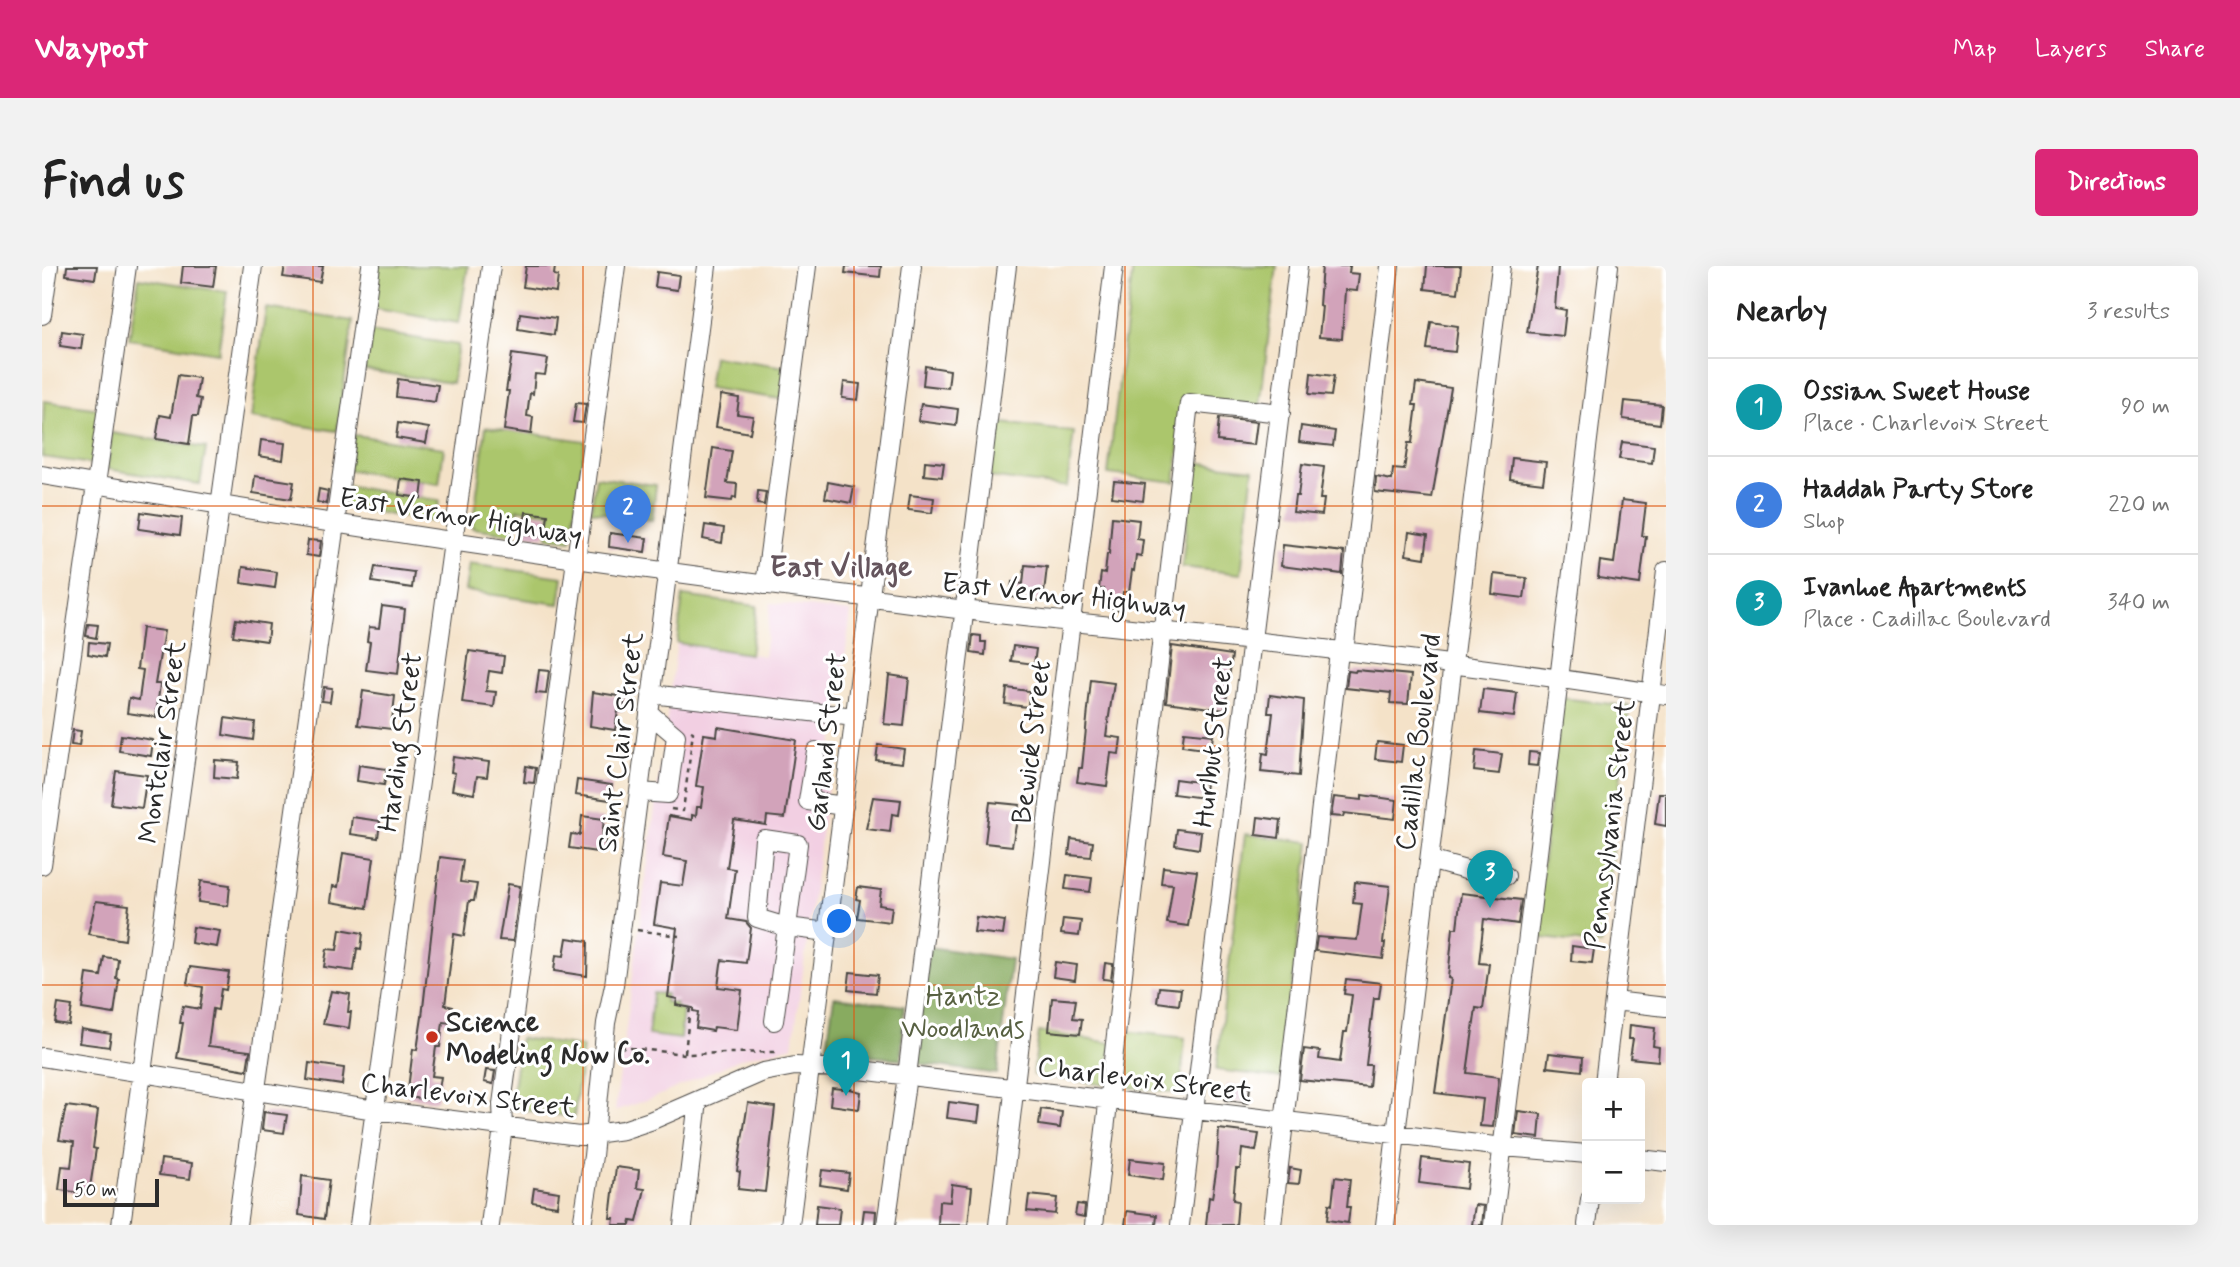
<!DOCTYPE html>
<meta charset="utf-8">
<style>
:root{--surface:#fff;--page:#f2f2f2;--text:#222;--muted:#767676;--line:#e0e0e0;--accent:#db2777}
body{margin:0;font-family:Mynerve,sans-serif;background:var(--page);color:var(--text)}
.controls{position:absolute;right:21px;bottom:21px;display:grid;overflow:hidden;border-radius:7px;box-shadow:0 7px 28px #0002}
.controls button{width:63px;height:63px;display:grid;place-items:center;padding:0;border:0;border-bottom:2px solid var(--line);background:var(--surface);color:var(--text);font:35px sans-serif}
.scale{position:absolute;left:21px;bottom:18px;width:96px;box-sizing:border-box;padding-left:7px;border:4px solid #2b2b2b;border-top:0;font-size:19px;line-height:24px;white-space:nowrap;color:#2b2b2b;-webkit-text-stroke:5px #fff;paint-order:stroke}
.you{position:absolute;left:798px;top:656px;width:24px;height:24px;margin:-18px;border:5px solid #fff;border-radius:50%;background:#1a73e8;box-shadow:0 0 0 10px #1a73e833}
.badge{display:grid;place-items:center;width:46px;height:46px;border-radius:50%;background:var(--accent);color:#fff;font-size:23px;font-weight:700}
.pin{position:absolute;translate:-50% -58px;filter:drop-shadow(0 2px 4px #0008)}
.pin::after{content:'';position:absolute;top:37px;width:24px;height:21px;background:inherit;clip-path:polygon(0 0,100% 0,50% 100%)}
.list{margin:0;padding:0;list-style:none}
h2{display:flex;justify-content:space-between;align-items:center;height:91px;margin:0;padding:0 28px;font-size:30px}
h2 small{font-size:23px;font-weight:400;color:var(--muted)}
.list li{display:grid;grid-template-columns:46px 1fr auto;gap:21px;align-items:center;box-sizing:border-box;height:98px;padding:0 28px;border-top:2px solid var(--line)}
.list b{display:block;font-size:26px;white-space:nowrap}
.list p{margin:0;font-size:23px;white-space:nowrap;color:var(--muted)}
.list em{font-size:23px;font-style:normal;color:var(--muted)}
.map{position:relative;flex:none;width:1624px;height:959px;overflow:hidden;border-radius:7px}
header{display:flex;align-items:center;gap:42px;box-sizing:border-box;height:98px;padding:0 35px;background:var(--accent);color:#fff}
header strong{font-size:33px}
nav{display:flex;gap:38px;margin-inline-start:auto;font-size:24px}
.intro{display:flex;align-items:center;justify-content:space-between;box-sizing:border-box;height:168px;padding:0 42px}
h1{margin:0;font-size:49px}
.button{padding:18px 32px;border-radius:7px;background:var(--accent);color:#fff;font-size:24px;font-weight:700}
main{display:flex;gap:42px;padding:0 42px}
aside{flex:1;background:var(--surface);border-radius:7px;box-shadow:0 7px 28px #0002}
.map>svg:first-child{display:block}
</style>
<header>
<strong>Waypost</strong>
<nav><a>Map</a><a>Layers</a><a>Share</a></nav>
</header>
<div class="intro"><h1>Find us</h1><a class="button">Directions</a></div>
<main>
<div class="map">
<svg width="1624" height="959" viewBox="0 0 1624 959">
<rect width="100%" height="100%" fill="#fff"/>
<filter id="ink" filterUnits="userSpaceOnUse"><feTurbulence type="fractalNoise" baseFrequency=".0143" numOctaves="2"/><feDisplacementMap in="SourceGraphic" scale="14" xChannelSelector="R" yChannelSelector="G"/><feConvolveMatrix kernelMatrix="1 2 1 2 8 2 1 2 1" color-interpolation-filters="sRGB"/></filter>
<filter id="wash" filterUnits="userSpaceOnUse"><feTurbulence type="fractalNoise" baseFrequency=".00686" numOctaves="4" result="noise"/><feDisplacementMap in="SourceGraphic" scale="28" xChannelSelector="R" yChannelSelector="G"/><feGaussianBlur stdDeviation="1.57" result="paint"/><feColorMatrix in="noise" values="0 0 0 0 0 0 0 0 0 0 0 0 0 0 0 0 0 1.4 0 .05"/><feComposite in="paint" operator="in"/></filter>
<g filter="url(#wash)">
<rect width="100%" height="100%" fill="#f4e2c8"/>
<path fill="#f2cfe2" d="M729,337l80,9 -58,434 -51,12 -84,38 -43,15 62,-468 87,13z"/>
<path fill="#abc66c" stroke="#6b784c" stroke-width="2" d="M335,0h91l-9,57 -89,-15z
M1091,0h144l-17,140 -74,-9 -11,85 -67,-8z
M97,12l88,14 -9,61 -89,-14z
M224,42l87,13 -16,110 -86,-13z
M328,65l88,14 -6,38 -88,-13z
M671,90l73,11 -5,32 -73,-11z
M2,135l56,8 -8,55 -50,-7z
M953,156l79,10 -7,55 -79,-10z
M444,161l99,14 -14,99 -23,-3 3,-24 -33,-4 -4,25 -42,-6z
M70,167l94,15 -6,36 -93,-15z
M312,169l90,13 -5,36 -91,-14z
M1151,196l60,7 -12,105 -59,-7z
M554,211l60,8 -4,35 -61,-9z
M305,220l92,15 -4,21 -91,-15z
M427,298l94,13 -4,27 -94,-13z
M641,330l74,10 -7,48 -73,-11z
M1520,432l67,8 -28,239 -67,-8z
M1203,568l65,8 -29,236 -65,-8z
M611,727l13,1 -1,8 11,1 -1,5 8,1 -3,30 -32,-4z
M1083,765l60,7 -5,55 -61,-7z
M997,766l73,11 -7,42 -72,-10z
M478,772l63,9 -9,70 -64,-9z"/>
<path fill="#88ab60" stroke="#5a6b46" stroke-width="2" d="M887,681l82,12 -14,115 -83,-11z
M792,731l70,9 -3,53 -75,-7z"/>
<g id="blocks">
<path fill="#d2a3ba" d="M25,0h30l-2,13 -29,-4z
M141,0h33l-3,21 -32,-4z
M243,0h38l-3,16 -37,-5z
M484,0h29l-1,9 4,1 -2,16 -33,-5z
M804,0h35l-1,11 -35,-4z
M1280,0h28l-1,7 10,1 -2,17 -12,-1 -3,49 -23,-2 3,-31 -3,-1z
M1385,0h34l-3,27 -33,-4z
M1496,0h20l-3,42 11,2 -3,26 -36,-4z
M615,6l22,3 -2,15 -22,-3z
M478,47l36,5 -2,17 -36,-6z
M1389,56l27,4 -3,26 -28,-3z
M20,65l21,3 -2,15 -21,-3z
M470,88l36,5 -3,16 -10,-1 -2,20 -3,-1 -3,23 6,1 -2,17 -27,-4 5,-39h-3z
M883,100l25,4 -2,18 -25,-3z
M1269,107l23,3 -3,20 -22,-2z
M136,109l21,3 -3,20 5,1 -3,17h-5l-4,28 -33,-5 4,-24 11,2z
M356,113l40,6 -3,17 -39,-5z
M802,116l16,2 -2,16 -16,-2z
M1374,117l35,5 -19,110 -57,-6 1,-15 16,3 1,-11 11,1 4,-27h4l5,-38h-4z
M679,129l18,3 -2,16 16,2 -3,17 -34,-6z
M1583,135l37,4 -2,19 -37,-5z
M534,137l10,1 -3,19 -10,-1z
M879,138l37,5 -2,17 -38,-5z
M1177,152l38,4 -3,23 -37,-4z
M356,157l31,5 -3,15 -30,-5z
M1259,160l34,5 -2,15 -34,-4z
M219,174l24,3 -2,17 -24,-4z
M1580,176l32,4 -2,17 -33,-4z
M671,182l19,3 -5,32 10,1 -1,14 -3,-1 -1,4 -26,-3z
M1470,192l34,4 -3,21 -33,-4z
M883,195l19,2 -2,14 -18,-2z
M1260,198l22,3 -4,32h4l-2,16 -29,-3 2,-16h3z
M213,210l39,6 -3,17 -38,-6z
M359,213l22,3 -2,16 -22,-3z
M1072,215l31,3 -2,17 -31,-4z
M786,216l26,5 -3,16 -26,-5z
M277,223l9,2 -2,13 -9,-2z
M716,225l8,1 -2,13 -7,-1z
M868,229l24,3 -2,15 -24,-3z
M1580,234l24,3 -4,33h4l-6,48 -42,-6 2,-17 14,2z
M99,246l41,6 -2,17 -41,-6z
M484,246l22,3 -3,22 -22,-3z
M1070,251l27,3 -2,19 6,1 -2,16 -5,-1 -2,16 -2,-1 -3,22h-6l-2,18 -19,-2 2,-19h-5l2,-16 4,1 2,-20h2z
M663,259l19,3 -2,15 -19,-4z
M1367,266l19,3 -3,23 -19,-3z
M568,267l37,5 -2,14 -36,-5z
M266,274l13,1 -2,16 -13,-2z
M1241,279l61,7 -2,22 -61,-8z
M983,299l22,2 -4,34 -33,-4 2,-15 11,2z
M201,301l34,5 -2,16 -34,-5z
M333,301l39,5 -2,16 -40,-6z
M1452,308l33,4 -3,20 -32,-4z
M340,340l23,3 -7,65 -32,-4 4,-28 -3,-1 2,-14 10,1z
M194,353l33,5 -2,17 -34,-5z
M46,358l10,1 -2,13 -10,-2z
M100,362l22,3 -9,53h5l-4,33 -29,-4 2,-15 10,2 4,-30 -6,-1z
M931,369l8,1v6h5l-1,13 -14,-2z
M47,376l18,2 -2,13 -17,-3z
M971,380l23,3 -2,15 -23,-3z
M1130,380l60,9 -7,55 -59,-8z
M427,385l35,5 -2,17 -13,-2 -3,20 10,1 -2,15 -32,-4z
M497,404l10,1 -3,23 -10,-1z
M1314,404l55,5 -3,29 -18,-1 1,-10 -45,-5 2,-17 7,1z
M847,409l20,3 -5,48 -20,-2z
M1049,414l23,3 -8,53 15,2 -2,16 -8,-1 -4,33 -30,-4 2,-14h3z
M282,421l8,1 -2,14 -8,-1z
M965,422l22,3 -1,16 -23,-3z
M1441,423l34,4 -3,24 -34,-4z
M321,425l32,5 -4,33 -33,-4z
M551,426l32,5 -2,15 -5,-1 -3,19 -25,-4z
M1228,429l34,5 -5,76 -38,-4 2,-19 5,1 5,-41h-5z
M183,452l30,4 -2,18 -30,-5z
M676,461l78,13 -11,78 -18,-2 -1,9 -32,-5 -7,48 8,1 -7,50 18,3 5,6 -5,35 -24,-3 -1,4 -3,23 24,3 -5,40 -23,-3 -1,4 -17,-3 2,-16 -5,-1v-3l-17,-3 1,-6 -9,-2 9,-69 -23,-4 6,-41 23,3 4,-25 -24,-4 6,-41 23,4v-5l4,1 1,-9h4l3,-20 -8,-1 8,-52 13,2z
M31,464l8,1 -2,15 -8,-1z
M1142,466l29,3 -2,15 -29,-4z
M79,469l32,5 -2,16 -32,-5z
M1335,476l26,3 -2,17 -26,-3z
M836,479l26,4 -2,14 -26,-3z
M1434,485l26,3 -3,20 -25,-3z
M1487,486l10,1 -2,13 -9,-1z
M411,491l36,5 -2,15 -10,-1 -3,18 -22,-4 3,-17 -4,-1z
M173,494l24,2 -2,17 -23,-2z
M317,499l28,4 -3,16 -27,-4z
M484,500l10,2 -2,15 -10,-1z
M74,505l31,4 -5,33 -31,-4z
M1133,513l31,4 -2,15 -31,-4z
M535,514l35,5 -2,15 -35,-5z
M1617,527h7v33l-11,-2z
M1320,529l35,5 -2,19 -51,-6 -1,4 -12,-1 3,-19 28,3z
M831,531l28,3 -2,15 -7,-1 -2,18 -24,-3z
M948,536l30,3 -8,41 -27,-3z
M540,550l22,3 -2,19 4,1 -2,14 -35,-5 2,-14 9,1z
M310,551l28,4 -2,17 -28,-4z
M1216,551l23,3 -2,18 -23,-3z
M1135,563l24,3 -2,17 -24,-4z
M1029,573l22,3 -2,15 -22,-2z
M301,587l31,5 -7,50 -36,-6 2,-16 5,1z
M398,591l23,3 -3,22 17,2 -3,17h-5l-5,35 -10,-2 -9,71 8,2 -2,16 -8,-1 -3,25h-4l-4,29 9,1 -4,24 -30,-4 6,-48 4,1 5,-33z
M1121,601l34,4 -9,55 -21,-3 6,-39 -12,-1z
M1025,609l25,3 -2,14 -25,-3z
M159,615l29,4 -2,21 -30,-4z
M1313,616l35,4 -7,57h2l-2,16 -68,-8 2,-14 40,3 5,-36 -9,-1z
M466,618l12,2 -7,55 -14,-1z
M816,621l23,3 -2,15 13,2 -2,15 -33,-4 3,-18 -4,-1z
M1419,627l60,7 -3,24 -34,-5 -5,44 10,1 -6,45 -7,-1 -9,65 32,4 -6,50 -13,-1 3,-27 -48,-6 16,-114 -3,-1 5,-50h4z
M54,635l33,4 -4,35 -37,-6z
M934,651l29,4 -2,14 -29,-3z
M1021,653l18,2 -2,15 -18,-2z
M151,661l27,4 -3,16 -26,-4z
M298,663l23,4 -2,16 -4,-1 -3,23 -30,-4 3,-18 10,1z
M525,672l21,3 -1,35 -33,-5 2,-16 8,1z
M1530,680l22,3 -2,14 -21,-2z
M62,691l14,2 -2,19 3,1 -5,35 -32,-5 5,-35 14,2z
M1013,696l22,3 -2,15 -22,-3z
M1063,697l8,1 -2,16 -8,-1z
M148,701l39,5 -3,18 -5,-1 -3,21 -5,-1 -5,37 42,5 -3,19 -70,-12 6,-35h-3l3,-17 17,3 3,-22 -16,-3z
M808,706l28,3 -2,18 -28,-3z
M1304,713l35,4 -2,15h-5l-8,67h5l-2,22 -69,-7 4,-31 16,2 -1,8 21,3 4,-30h3l5,-37 -8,-1z
M1117,721l22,2 -2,16 -22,-3z
M289,725l19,3 -2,18h3l-2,16 -26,-4z
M1010,732l24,2 -3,18 9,1 -2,15 -31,-3z
M16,738l14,2 -3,19 -14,-2z
M1588,759l25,3 -2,18 6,1 -1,14 -28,-3 3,-19h-4z
M39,763l30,5 -2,13 -30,-4z
M1507,787l34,4 -1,14 -35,-4z
M267,797l35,5 -2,17 -35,-5z
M444,804l9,1 -2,13 -9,-2z
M1185,818l23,3 -2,16 -23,-3z
M801,821l18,5 -2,17 -29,-4 2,-17 11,1z
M907,836l31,4 -2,16 -31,-4z
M706,837l27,4 -10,85 -27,-3 2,-17 -3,-1z
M24,840l32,4 -5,38 3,1 -7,45 -30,-4 3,-24 9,1 3,-25 -15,-2z
M999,843l21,3 -2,16 -21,-3z
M1476,845l23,3 -2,24 -24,-3z
M222,846l23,3 -3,18 -22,-3z
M1177,863l40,5 -3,17 -14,-2 -2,20h-4l-3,31 5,1 -2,24h-30l3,-28 3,1 4,-26z
M1380,892l47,6 -3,25 -47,-6z
M119,893l31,4 -2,16 -31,-4z
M1088,893l35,4 -2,17 -35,-5z
M574,901l23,3 -2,18 8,1 -8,33 -6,-1 -1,4h-17l1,-7h-4z
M1248,902l11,2 -2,14 -11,-1z
M780,904l27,3 -2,16 -27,-4z
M260,910l27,4 -5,39 -25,-4z
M1293,911l15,2 -3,28h3l-2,16 -21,-3 2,-16 3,1z
M910,918l20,3 -4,38h-30l1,-24 11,1z
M492,922l25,4 -2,14 -25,-4z
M987,929l28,3 -2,16 -28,-3z
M1035,938l8,1 -1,12 -9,-2z
M775,939l23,3 -2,17h-23z
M1433,939l9,1 -2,19h-10z
M822,944l12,1 -1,14h-13z
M1085,945l30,4 -1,10h-31z"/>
</g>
</g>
<g filter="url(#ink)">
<use href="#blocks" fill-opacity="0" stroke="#494643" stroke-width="2"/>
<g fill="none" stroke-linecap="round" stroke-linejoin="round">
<defs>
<path id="minor" d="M0,49l7,-49
M0,209c273,47 548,89 823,122 62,8 125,17 188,23 204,21 410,42 613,75
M723,319l42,-319
M1302,386l46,-386
M609,428l204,23
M774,485l-8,50 36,5
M597,526l29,2 8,-58 -27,-23
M1387,594l44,12 33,4
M0,599l85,-599
M1572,735l52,6
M732,755l13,-94 -30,-9 7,-79 34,5 -11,83 41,5
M0,791l333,53 204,26 44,-6 27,-9 113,-49 32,-6 48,2 660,79 84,7
M1562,817l62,-512
M1598,893l26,3
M79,959l132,-959
M195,959l134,-959
M317,959l132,-959
M448,959l13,-98 -1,-23 114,-838
M540,959l11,-69 13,-133 8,-38 93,-719
M641,959l15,-124
M748,959l122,-959
M844,959l21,-149 100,-810
M956,959l116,-959
M1052,959l95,-822 92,10
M1138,959l118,-959
M1230,959l67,-573
M1343,959l116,-959
M1451,959l116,-959
M1545,959l3,-26"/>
</defs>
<use href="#minor" stroke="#494643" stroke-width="20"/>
<path stroke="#494643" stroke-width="2.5" stroke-dasharray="5 5" stroke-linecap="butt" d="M629,543l12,2 10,-79 -2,-1
M595,664l42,6
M578,781l65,7 90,-2
M643,787l5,-46"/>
<use href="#minor" stroke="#fff" stroke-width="18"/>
</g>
</g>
<path fill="none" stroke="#df570e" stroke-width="2" stroke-opacity="0.55" d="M271,0v959M541,0v959M812,0v959M1083,0v959M1353,0v959M0,240h1624M0,480h1624M0,719h1624"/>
<circle fill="#c8321e" stroke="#fff" stroke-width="2.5" cx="390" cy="771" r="7"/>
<g text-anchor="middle" stroke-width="6" stroke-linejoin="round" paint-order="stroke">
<g font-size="28" fill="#2b2b2b" stroke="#fff">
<text transform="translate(419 249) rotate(9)" y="10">East Vernor Highway</text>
<text transform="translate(1022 328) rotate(6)" y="10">East Vernor Highway</text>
<text transform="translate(119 476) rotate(-82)" y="10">Montclair Street</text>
<text transform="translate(357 476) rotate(-82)" y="10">Harding Street</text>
<text transform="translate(577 476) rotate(-83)" y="10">Saint Clair Street</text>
<text transform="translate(783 476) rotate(-83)" y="10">Garland Street</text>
<text transform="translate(988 476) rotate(-83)" y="10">Bewick Street</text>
<text transform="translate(1170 476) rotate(-83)" y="10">Hurlbut Street</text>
<text transform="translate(1375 476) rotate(-83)" y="10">Cadillac Boulevard</text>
<text transform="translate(1567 558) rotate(-83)" y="10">Pennsylvania Street</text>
<text transform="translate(1103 812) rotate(7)" y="10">Charlevoix Street</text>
<text transform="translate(426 828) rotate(7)" y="10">Charlevoix Street</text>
</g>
<g font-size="28" fill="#586142" stroke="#fff">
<text x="921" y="739">Hantz<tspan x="921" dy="32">Woodlands</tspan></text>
</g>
<g font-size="28" font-weight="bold" fill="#2b2b2b" stroke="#fff" text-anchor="start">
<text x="404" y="765">Science<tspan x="404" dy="32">Modeling Now Co.</tspan></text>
</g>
<g font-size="30" font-weight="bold" fill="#65555d" stroke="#fff">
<text x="799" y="310">East Village</text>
</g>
</g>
</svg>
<div class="controls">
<button>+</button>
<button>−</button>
</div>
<div class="scale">50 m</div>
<div class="you"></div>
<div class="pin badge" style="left:804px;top:830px;background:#0f9aa8">1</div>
<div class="pin badge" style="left:586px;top:277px;background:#3f7fe0">2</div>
<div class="pin badge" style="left:1448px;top:642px;background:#0f9aa8">3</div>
</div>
<aside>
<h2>Nearby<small>3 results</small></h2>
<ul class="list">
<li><span class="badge" style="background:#0f9aa8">1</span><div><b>Ossian Sweet House</b><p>Place · Charlevoix Street</p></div><em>90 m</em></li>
<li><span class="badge" style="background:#3f7fe0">2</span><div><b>Haddah Party Store</b><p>Shop</p></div><em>220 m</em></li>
<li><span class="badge" style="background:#0f9aa8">3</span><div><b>Ivanhoe Apartments</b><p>Place · Cadillac Boulevard</p></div><em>340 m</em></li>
</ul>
</aside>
</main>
